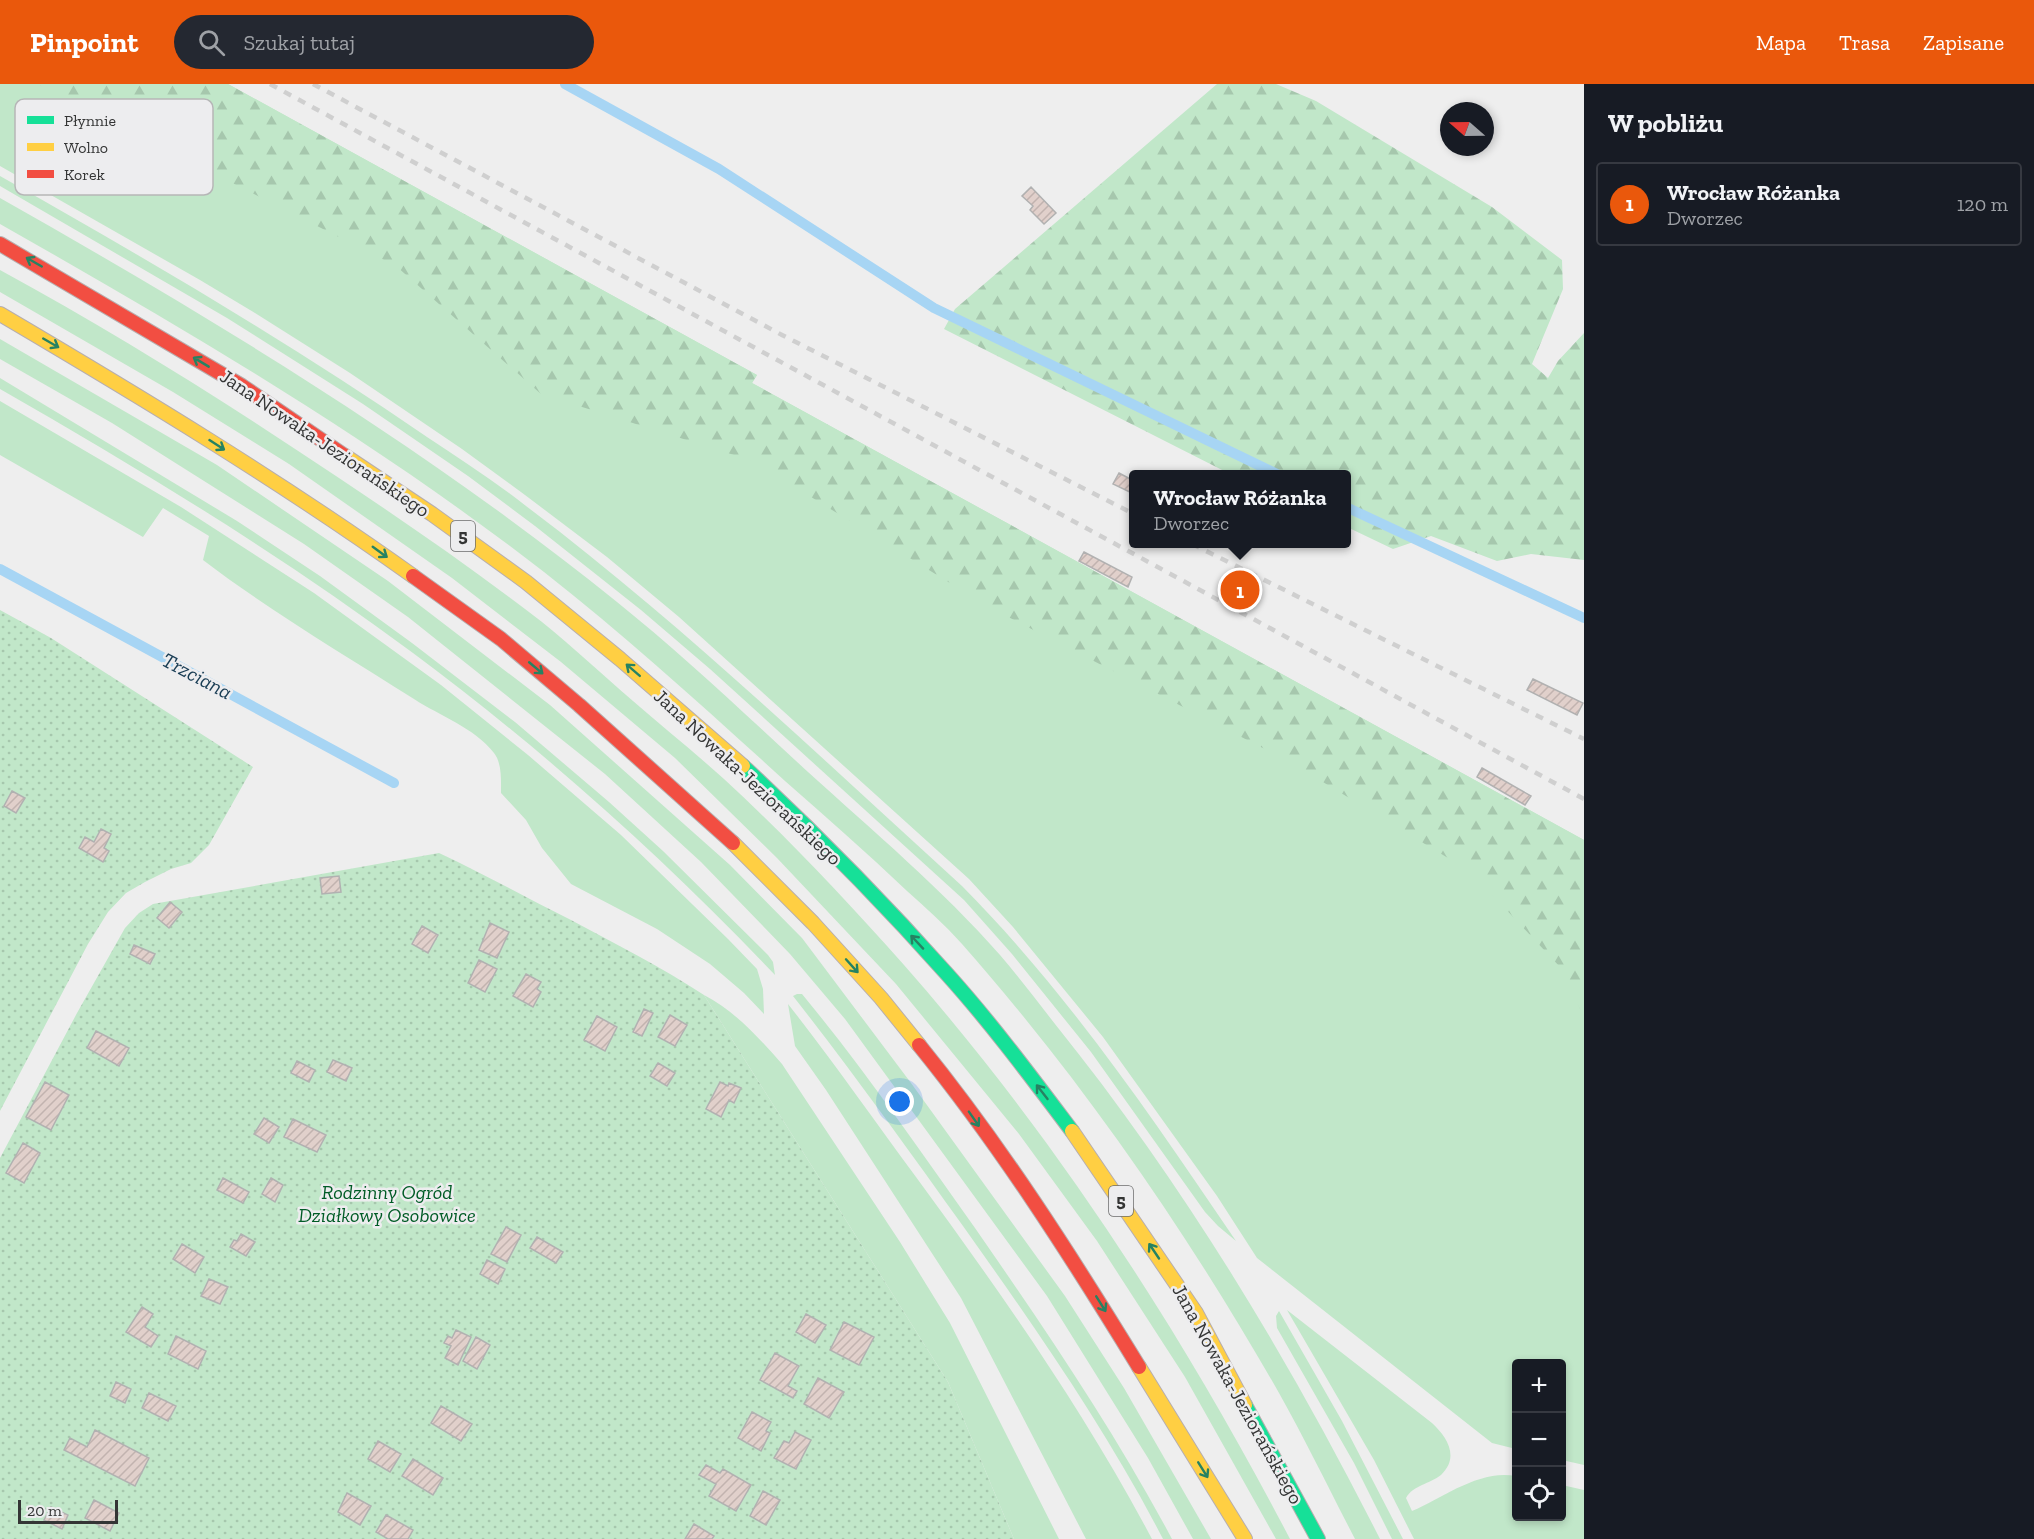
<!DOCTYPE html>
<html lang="pl">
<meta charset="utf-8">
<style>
:root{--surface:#171b24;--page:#242831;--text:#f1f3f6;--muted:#9ea1a6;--line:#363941;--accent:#ea580c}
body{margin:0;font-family:"Zilla Slab",serif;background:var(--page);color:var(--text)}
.controls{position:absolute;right:18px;bottom:18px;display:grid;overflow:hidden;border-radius:6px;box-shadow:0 3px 9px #0003}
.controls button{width:54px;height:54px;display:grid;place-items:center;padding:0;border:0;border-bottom:2px solid var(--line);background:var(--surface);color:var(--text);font:30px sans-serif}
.compass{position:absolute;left:1440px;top:18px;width:54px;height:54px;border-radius:50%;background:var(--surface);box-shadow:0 3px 9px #0003;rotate:290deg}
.scale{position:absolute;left:18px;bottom:15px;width:100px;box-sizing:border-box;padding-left:6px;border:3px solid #343535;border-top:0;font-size:16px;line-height:21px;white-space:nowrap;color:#343535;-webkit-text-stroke:4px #ededef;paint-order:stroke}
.you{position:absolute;left:900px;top:1018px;width:21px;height:21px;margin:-15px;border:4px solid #fff;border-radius:50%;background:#1a73e8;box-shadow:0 0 0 9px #1a73e833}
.badge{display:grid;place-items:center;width:39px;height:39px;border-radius:50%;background:var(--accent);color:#fff;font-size:20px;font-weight:700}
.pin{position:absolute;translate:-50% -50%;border:3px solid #fff;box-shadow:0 2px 6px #0006}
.popup{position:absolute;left:1129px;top:386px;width:222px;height:78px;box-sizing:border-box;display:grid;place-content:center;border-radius:6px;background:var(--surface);filter:drop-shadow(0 2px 4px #0005);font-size:20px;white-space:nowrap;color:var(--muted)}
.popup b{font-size:22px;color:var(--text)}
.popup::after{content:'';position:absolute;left:50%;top:100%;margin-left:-12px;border:12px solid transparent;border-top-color:var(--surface)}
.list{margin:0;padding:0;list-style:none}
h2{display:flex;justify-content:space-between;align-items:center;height:78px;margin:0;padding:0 24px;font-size:26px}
h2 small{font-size:20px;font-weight:400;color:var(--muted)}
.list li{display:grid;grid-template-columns:39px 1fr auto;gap:18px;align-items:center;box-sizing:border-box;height:84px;margin:0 12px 12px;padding:0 12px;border:2px solid var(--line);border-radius:6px}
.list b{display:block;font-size:22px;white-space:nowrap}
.list p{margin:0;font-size:20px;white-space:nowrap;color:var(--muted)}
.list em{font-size:20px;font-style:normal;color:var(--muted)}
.icon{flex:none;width:33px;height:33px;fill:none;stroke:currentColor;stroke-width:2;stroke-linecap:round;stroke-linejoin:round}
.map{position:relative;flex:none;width:1584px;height:1455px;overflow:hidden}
header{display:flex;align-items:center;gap:36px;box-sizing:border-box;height:84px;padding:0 30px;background:var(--accent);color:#fff}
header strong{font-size:28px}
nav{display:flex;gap:33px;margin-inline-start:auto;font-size:21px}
.search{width:420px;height:54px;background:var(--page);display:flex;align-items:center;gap:15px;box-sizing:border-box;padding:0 21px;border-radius:33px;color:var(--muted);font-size:22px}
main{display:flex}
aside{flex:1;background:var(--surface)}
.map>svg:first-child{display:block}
</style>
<header>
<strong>Pinpoint</strong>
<div class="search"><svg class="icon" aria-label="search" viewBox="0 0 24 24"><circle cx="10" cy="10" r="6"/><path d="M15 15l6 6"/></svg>Szukaj tutaj</div>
<nav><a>Mapa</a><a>Trasa</a><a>Zapisane</a></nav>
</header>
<main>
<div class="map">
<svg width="1584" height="1455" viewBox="0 0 1584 1455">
<defs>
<pattern id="forest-firs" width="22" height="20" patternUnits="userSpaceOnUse" patternTransform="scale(1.5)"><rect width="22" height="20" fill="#c1e7c9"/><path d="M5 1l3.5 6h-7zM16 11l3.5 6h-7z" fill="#a6c7ad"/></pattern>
<pattern id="garden-dots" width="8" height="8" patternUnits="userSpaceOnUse" patternTransform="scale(1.5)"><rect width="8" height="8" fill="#c1e7c9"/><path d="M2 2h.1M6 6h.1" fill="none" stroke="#a6c7ad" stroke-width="1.8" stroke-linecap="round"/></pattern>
<pattern id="building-hatch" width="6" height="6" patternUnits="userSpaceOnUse" patternTransform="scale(1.5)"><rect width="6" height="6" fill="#e1d0cb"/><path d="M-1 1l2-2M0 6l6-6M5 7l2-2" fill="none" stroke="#c2b3af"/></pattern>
</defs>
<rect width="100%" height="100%" fill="#eee"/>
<path fill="#c1e7c9" d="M0,0h228l529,291 -5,8 832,457v625l-22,-5v-96h-46v85l-24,-6 -235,-185 -40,-62 -114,-159 -90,-110 -44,-48 -290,-262 -72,-60 -82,-62 -63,-46 -112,-76 -95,-60 -55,-33 -200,-114z
M0,92c145,82 289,166 427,261 33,22 67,44 99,69 154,116 293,250 436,380 105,106 190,231 274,355l-18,-15 -13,-14 -114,-160 -79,-98 -48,-54 -254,-231 -69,-59 -106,-84 -67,-50 -105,-72 -136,-86 -227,-132z
M0,114c214,121 425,249 617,404 66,53 128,112 191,170 65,59 134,117 192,183 19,22 37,46 55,69 128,159 233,333 325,515h-25c-25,-48 -49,-98 -76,-146 -90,-158 -196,-312 -317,-449 -17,-19 -36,-36 -55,-53 -40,-38 -81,-74 -122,-110 -79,-72 -157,-143 -241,-209 -170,-132 -357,-242 -544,-348z
M0,186c116,63 229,134 339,208 69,46 137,93 203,144 31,25 61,53 91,79 30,26 61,51 91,78 63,58 123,122 180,186 153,174 279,369 386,574h-14l-91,-162 -88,-136 -78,-107 -123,-150 -119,-126 -102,-100 -114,-96 -109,-84 -163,-114 -116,-72 -173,-100z
M0,255l217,126 171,116 162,124 180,160 72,73 109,145 154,213 59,92 87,151h-18l-45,-81 -101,-162 -202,-277 -55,-65 -89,-92 -96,-88 -197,-157 -104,-73 -192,-121 -112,-64z
M0,294l237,143 83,55 92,67 103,79 94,80 54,49 105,104 5,7 2,13c-112,-118 -233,-226 -362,-322 -132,-98 -271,-183 -413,-264z
M0,317l181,106 133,86 127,92 87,70 93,80 107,104 29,30 6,20 1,25 -20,-21 -34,-29 -53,-35 -86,-45 -29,-36 -16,-28 -25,-27c0,-13 1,-30 -7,-40 -19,-25 -54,-37 -80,-54 -71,-45 -144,-88 -211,-139l6,-24 -46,-28 -20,29 -143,-82z
M797,910h5c62,75 117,155 173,234 70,101 139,202 197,311h-9c-57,-110 -129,-213 -200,-313 -56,-78 -111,-155 -170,-230z
M704,911c31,16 55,43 78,69l118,178 50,81 109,216h-45l-66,-157z
M788,920c45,57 85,115 128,173 85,116 168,234 236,362h-66l-125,-241 -135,-208 -31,-44z
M1287,1226l145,113c15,14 28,34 9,52 -11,9 -28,10 -35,23l6,13c32,-14 68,-42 104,-35v40h46v-31l22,5v49h-170l-40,-79z
M1279,1227l63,110 61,118h-11l-38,-76 -77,-135 -1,-12z"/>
<path fill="url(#forest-firs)" d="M37,0h191l529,291 -5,8 832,457v177l-24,-50 -89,-95 -181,-110 -303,-156 -234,-145 -212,-67 -145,-128z
M1217,0h59l40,17 176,106 70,53 1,29 -31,75 16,14 10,-17 26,-28v227l-53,-6 -34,7 -66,-25 -38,13 -46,-22 -1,-53h-116l-286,-145 11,-20z"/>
<path fill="url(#garden-dots)" d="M0,526l51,28 202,129 -44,78 -18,18 -20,6 -26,13 -19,11 -18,19 -20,32 -88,167z
M439,769c45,21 88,45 132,67 45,24 90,47 133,75l244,387 66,157h-1014v-381l77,-145 48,-85 14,-15 14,-9z"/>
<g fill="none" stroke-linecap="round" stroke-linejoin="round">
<path stroke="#a7d5f4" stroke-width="10" d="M565,0l154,85 215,139 343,166
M1346,423l238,111
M0,485l394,214"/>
</g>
<path fill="url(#building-hatch)" stroke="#b1b1b1" stroke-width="1.5" d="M1031,103l25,26 -12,11 -14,-14 3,-4 -11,-10z
M1119,389l15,8v13l-21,-10z
M1084,468l48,25 -4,10 -49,-26z
M1533,595l50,24 -6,12 -50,-25z
M1482,684l49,28 -6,9 -48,-28z
M12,707l13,7 -9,15 -12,-7z
M101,745l10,5 -7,14 5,3 -6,11 -24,-14 6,-11 9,5z
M339,792l2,16 -19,2 -2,-16z
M170,818l12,10 -13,16 -12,-10z
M490,839l19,9 -12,26 -18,-8z
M422,842l16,9 -10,18 -16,-9z
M134,861l21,9 -5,10 -20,-10z
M479,876l18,9 -12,23 -17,-9z
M526,890l15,8 -4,7 4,3 -8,15 -20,-11z
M644,925l9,4 -11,23 -9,-4z
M670,931l17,10 -12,21 -17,-9z
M597,932l20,11 -12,24 -21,-11z
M96,947l33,17 -10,18 -32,-18z
M333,976l19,8 -6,13 -19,-9z
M297,977l18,9 -6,12 -18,-9z
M658,979l17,10 -8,13 -17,-10z
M45,998l24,13 -18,35 -25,-13z
M720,998l8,4 1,-3 12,5 -7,15 -5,-3 -8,17 -15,-8z
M264,1034l15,9 -10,16 -15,-9z
M293,1035l33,16 -9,17 -33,-15z
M23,1059l17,10 -16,30 -18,-10z
M223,1094l26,14 -6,11 -26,-13z
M271,1094l12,7 -8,17 -13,-8z
M506,1143l15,8 -14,27 -16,-8z
M241,1150l14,8 -9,14 -16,-9 4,-7 3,1z
M537,1153l26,15 -7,11 -26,-15z
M182,1160l22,13 -9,16 -22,-14z
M487,1176l18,9 -7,15 -18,-10z
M209,1195l19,8 -8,17 -19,-8z
M142,1223l11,7 -8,13 13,9 -7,11 -25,-15z
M806,1230l20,11 -11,18 -19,-11z
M844,1238l30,15 -15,28 -29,-15z
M456,1246l15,7 -13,28 -13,-7 6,-12 -7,-3 4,-7 4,2z
M176,1252l30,15 -8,18 -30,-15z
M476,1253l14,8 -13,24 -14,-8z
M775,1269l24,13 -11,20 9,5 -4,7 -33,-18z
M818,1294l26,14 -15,26 -25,-14z
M116,1298l15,7 -6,14 -15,-7z
M149,1309l27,13 -8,15 -26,-13z
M441,1322l31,18 -11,17 -30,-18z
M752,1328l19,10 -5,9 4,2 -9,18 -23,-13z
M95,1346l54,28 -14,28 -71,-36 6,-12 17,9z
M795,1348l16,8 -15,29 -22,-11 10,-17 5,2z
M378,1357l23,13 -11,18 -22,-13z
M413,1375l30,19 -10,17 -31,-19z
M706,1381l14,8 3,-4 28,16 -15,26 -27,-15 7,-12 -17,-9z
M763,1407l17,9 -14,25 -16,-9z
M347,1409l24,13 -11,19 -22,-13z
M94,1416l25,13 -9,18 -25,-13z
M51,1423l17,8 -6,14 -18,-9z
M386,1431l27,15 -5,9h-20l-12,-7z
M694,1440l20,12 -2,3h-27z"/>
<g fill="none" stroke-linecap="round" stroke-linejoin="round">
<defs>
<path id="fast" d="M743,682c71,66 140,136 204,208 45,50 85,104 125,157
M1245,1321l73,134"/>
<path id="slow" d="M0,230c141,83 280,167 413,262
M345,372l87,58 94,68 94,77 123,107
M733,759l80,80 68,75 38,47
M1072,1047l124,182 49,92
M1139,1283l106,172"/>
<path id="jam" d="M0,160l242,142 103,70
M413,492l88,63 78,66 154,138
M919,961c82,101 152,211 220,322"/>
</defs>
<use href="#fast" stroke="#b7aeae" stroke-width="16"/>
<use href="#slow" stroke="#b7aeae" stroke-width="16"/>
<use href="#jam" stroke="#b7aeae" stroke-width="16"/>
<use href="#fast" stroke="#16e098" stroke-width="14"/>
<use href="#slow" stroke="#ffcf43" stroke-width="14"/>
<use href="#jam" stroke="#f24e42" stroke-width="14"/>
<path stroke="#cfcfcf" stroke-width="4.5" stroke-dasharray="8 8" stroke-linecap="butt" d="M270,0l1314,715
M313,0l469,251 352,179
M1192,460l392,195"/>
</g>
<defs><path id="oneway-shaft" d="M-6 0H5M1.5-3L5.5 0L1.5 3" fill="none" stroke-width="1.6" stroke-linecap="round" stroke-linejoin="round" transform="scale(1.5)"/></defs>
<g stroke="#268262">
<use href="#oneway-shaft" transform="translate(34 178) rotate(-150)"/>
<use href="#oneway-shaft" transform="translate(51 259) rotate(30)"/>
<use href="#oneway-shaft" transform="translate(201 278) rotate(-149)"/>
<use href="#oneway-shaft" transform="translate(217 361) rotate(33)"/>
<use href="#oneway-shaft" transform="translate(380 468) rotate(36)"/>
<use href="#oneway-shaft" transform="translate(536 584) rotate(40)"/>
<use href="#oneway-shaft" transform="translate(633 586) rotate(-139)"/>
<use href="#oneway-shaft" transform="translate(917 858) rotate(-133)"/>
<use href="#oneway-shaft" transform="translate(852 882) rotate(48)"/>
<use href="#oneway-shaft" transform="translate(1042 1008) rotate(-128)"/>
<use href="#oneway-shaft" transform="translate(974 1035) rotate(55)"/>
<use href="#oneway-shaft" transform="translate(1154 1167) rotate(-124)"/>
<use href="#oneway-shaft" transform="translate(1101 1220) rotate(58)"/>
<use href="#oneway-shaft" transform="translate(1203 1386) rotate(58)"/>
</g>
<g text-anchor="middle" stroke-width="5" stroke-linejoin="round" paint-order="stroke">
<g fill="#ededef" stroke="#6c6c6d" stroke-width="1.5">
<rect x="451" y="437" width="24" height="30" rx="4.5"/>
<rect x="1109" y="1102" width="24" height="30" rx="4.5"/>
</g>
<g font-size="18" font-weight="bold" fill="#343535">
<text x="463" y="458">5</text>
<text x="1121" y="1123">5</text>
</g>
<g font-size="20" fill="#343535" stroke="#ededef">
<text transform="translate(325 359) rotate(34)" y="7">Jana Nowaka-Jeziorańskiego</text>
<text transform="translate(748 693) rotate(43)" y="7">Jana Nowaka-Jeziorańskiego</text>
<text transform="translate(1238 1310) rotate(61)" y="7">Jana Nowaka-Jeziorańskiego</text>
</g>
<g font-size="20" font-style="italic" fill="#005c26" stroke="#ededef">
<text x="387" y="1115">Rodzinny Ogród<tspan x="387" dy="23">Działkowy Osobowice</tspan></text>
</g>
<g font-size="21" font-style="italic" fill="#193d54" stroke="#ededef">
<text transform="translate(197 592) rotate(28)" y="7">Trzciana</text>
</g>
</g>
<rect x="15" y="15" width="198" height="96" rx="9" fill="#ededef" stroke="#b6b6b7" stroke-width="1.5"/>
<rect x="27" y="32" width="27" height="8" fill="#16e098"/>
<rect x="27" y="59" width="27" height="8" fill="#ffcf43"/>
<rect x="27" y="86" width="27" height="8" fill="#f24e42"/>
<g font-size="16" fill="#343535">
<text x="64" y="42">Płynnie</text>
<text x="64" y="69">Wolno</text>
<text x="64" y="96">Korek</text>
</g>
</svg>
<div class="controls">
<button>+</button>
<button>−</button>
<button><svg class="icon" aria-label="locate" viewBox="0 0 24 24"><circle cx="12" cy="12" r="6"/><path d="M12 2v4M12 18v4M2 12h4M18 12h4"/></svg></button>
</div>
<svg class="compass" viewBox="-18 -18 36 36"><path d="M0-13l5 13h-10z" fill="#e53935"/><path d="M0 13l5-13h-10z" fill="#9ea1a6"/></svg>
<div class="scale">20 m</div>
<div class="you"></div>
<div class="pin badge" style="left:1240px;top:506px">1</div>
<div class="popup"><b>Wrocław Różanka</b>Dworzec</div>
</div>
<aside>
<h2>W pobliżu<small></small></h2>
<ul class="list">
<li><span class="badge">1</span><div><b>Wrocław Różanka</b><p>Dworzec</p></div><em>120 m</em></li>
</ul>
</aside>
</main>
